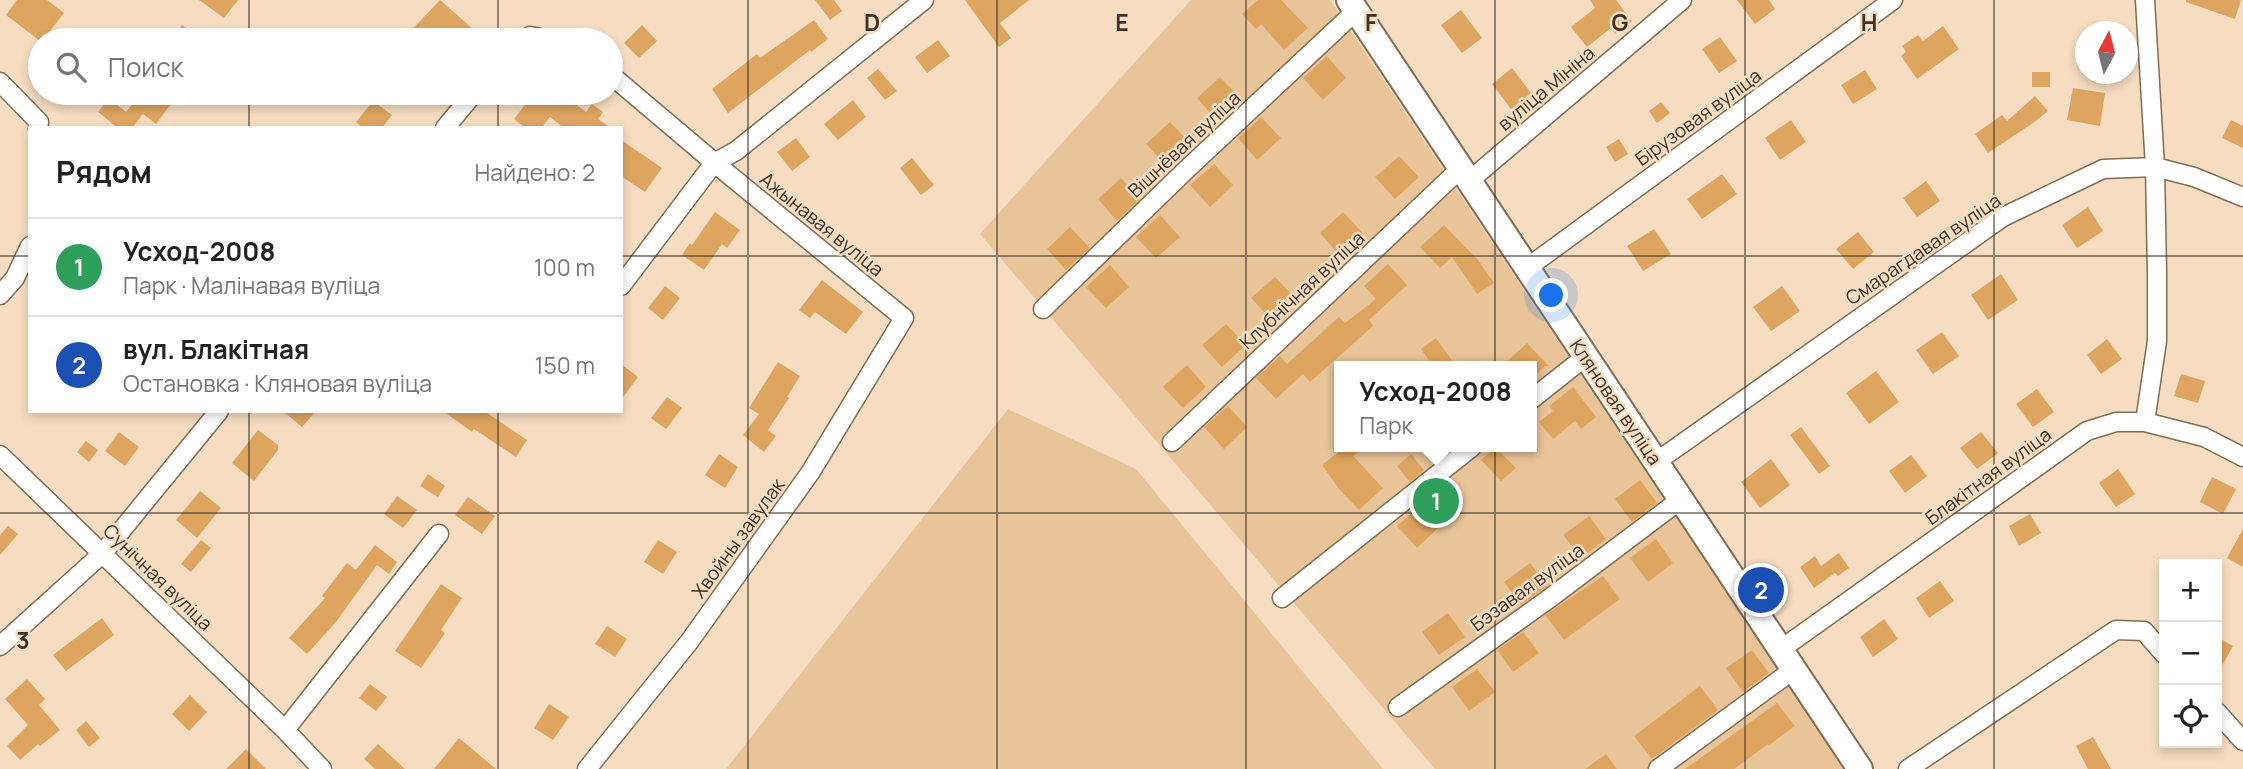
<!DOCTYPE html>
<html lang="ru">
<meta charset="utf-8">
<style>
:root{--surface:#fff;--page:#f6f6f6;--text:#222;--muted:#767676;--line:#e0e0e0;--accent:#566ae0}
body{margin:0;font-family:Manrope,sans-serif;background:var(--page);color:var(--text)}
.controls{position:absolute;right:21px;bottom:21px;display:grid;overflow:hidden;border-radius:0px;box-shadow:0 4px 10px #0003}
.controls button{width:63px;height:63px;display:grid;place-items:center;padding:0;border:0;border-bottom:2px solid var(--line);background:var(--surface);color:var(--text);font:35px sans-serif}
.compass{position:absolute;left:2075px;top:21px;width:63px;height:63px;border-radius:50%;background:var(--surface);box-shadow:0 4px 10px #0003;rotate:7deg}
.you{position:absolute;left:1552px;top:296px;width:24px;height:24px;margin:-18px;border:5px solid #fff;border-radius:50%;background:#1a73e8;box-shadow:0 0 0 10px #1a73e833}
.badge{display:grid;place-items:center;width:46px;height:46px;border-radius:50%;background:var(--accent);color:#fff;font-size:23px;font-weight:700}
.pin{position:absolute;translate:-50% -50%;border:4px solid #fff;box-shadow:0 2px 7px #0006}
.popup{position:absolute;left:1334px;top:361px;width:203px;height:91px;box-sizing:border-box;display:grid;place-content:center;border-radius:0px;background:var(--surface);filter:drop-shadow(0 2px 5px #0005);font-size:23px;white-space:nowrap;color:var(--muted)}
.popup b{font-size:26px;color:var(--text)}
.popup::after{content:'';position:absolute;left:50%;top:100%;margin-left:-14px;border:14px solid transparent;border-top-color:var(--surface)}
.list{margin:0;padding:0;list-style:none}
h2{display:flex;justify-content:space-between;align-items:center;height:91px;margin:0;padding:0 28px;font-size:30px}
h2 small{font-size:23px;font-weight:400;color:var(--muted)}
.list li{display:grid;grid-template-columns:46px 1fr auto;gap:21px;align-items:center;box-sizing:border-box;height:98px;padding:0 28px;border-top:2px solid var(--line)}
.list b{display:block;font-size:26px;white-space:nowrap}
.list p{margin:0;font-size:23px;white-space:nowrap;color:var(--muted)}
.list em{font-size:23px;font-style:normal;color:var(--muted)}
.icon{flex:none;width:38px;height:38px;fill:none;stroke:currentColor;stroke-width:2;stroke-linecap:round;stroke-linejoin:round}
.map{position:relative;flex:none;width:2243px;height:769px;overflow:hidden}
.search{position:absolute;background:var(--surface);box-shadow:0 4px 10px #0003;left:28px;top:28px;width:595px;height:77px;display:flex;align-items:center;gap:18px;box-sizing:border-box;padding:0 24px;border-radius:38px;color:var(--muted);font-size:26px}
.panel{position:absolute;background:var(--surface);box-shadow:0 4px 10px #0003;left:28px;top:126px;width:595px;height:287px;border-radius:0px}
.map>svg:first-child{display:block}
</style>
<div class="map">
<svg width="2243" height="769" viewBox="0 0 2243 769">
<rect width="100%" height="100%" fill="#f6ddc1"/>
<path fill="#eac499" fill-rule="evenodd" d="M1191,0h139l514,769h-409l-455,-535zM1340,366h192v81h-192z
M1008,409l128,60 247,300h-657z"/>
<path fill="#dea560" d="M17,0h30l17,13 -21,27 -3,1 -34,-26z
M199,0h39l-14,18z
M440,0l33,29 -10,11h-5l-7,-7 -7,7h-42z
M815,0h19l8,11 -12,9z
M965,0h64l-29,23 11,15 -12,9z
M1258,0h23l27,28 -24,22 -23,-26 -5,5 -14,-15z
M1590,0h26l16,21 -17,13 -4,-6 -24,19 -16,-20 24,-19z
M1737,0h32l6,9 -20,15z
M2186,0h55l-6,19 -49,-17z
M1461,10l21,28 -20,15 -21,-28z
M814,20l14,19 -17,13 -1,-2 -82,63 -16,-24 45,-35 3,4z
M182,25l21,15h-32z
M642,25l15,16 -18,17 -15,-15z
M1943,26l16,23 -42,30 -16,-23 5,-4 -4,-6 16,-11 5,6z
M1720,37l17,24 -18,12 -17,-24z
M938,40l12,16 -23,17 -12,-16z
M1327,56l19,22 -23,22 -20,-22z
M1512,68l19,25 -20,16 -19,-25z
M878,69l19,22 -12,9 -18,-22z
M1865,70l12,19 -24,15 -12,-19z
M2032,72h18v15h-18z
M1220,77l20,21 -24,22 -19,-22z
M2073,88l32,5 -5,33 -33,-6z
M141,93h38l-23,31 -13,-10 -11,14h-14l-20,-16 11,-14 17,14z
M534,93h27l25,19 6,-8 11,8 -5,7 13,9h-47l-14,-11 -9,11h-16l-11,-9z
M2035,96l13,15 -15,12 -45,30 -13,-19 27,-19 5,6z
M853,100l13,17 -28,23 -14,-16z
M373,101l19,14 -10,13h-19l-7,-6z
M1661,102l9,11 -13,10 -8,-12z
M1261,117l20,21 -24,22 -19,-22z
M1791,120l15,22 -26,18 -15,-22z
M2231,120l12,6v22l-21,-10z
M1170,122l20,21 -24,22 -20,-21z
M796,138l14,19 -18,14 -15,-19z
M1619,139l9,15 -13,8 -9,-15z
M621,140l41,28 -17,24 -24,-16z
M1399,156l20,21 -24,22 -20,-22z
M912,158l22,27 -13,10 -21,-27z
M1214,164l19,21 -23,22 -20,-22z
M1722,174l15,20 -35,25 -15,-20z
M1121,178l19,21 -23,22 -19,-22z
M1926,181l14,20 -23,16 -14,-19z
M2088,207l15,24 -26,17 -15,-23z
M715,212l25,18 -13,18 -5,-4 -18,26 -22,-15 8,-12 2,2z
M1343,212l20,21 -24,22 -19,-22z
M1160,215l20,22 -24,21 -20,-21z
M1444,225l34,35 16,23 -17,11 -25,-37 -12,11 -20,-21z
M1070,227l20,21 -24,22 -19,-21z
M1654,229l17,25 -28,17 -16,-25z
M1858,232l16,20 -21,17 -17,-20z
M1388,264l19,21 -38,35 4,6 -38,34 -25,22 -7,-8 -27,25 -20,-21 24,-22 7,8 52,-47 6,6 31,-24 -12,-13z
M1110,265l19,22 -23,21 -20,-21z
M2001,274l17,26 -30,20 -17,-25z
M1275,277l20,21 -24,22 -20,-22z
M822,280l41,32 -17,22 -31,-22 -5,6 -11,-8z
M665,286l15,12 -17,22 -15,-12z
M1782,286l18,25 -29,20 -18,-24z
M1226,324l20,21 -24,22 -20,-22z
M1942,332l17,24 -26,18 -17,-24z
M1436,338l20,28h-23l-12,-17z
M2107,339l15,20 -21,15 -14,-19z
M1527,343l22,23h-4l-13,12v-12h-30z
M778,362l22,14 -13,21 2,1 -21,32 8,6 -12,16 -21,-17 16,-21 -10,-6z
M621,364l17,13 -17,23z
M1187,365l19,22 -23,21 -20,-21z
M1876,371l23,31 -30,22 -23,-31z
M2181,374l24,7 -7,22 -24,-7z
M1573,387l23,30 -15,12 -6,-8 -22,18 -14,-17 14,-11 -4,-5z
M2037,389l17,23 -21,15 -17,-23z
M667,397l15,11 -16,21 -15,-11z
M1228,406l19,21 -23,22 -20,-22z
M283,411h33l-14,16z
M443,411h41l43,29 -11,17 -42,-28 -2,3z
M1801,427l29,39 -11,8 -29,-39z
M258,430l20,15v5l-24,31 -22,-18z
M119,432l20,15 -14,19 -20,-15z
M1981,432l17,21 -21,16 -17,-21z
M86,441l12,9 -9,12 -12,-10z
M1345,447h20l-12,9 30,32 -24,22 -20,-21 -17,-24z
M1495,447l21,21 -15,13 -20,-21z
M719,454l19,13 -13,21 -20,-13z
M1411,454l13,16 -14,12 -13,-16z
M1911,455l16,21 -22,17 -16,-22z
M1771,459l19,26 -30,23 -19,-26z
M2118,469l17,25 -19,13 -17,-24z
M428,474l17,12 -7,11 -18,-11z
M2212,477l24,12 -13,25 -23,-12z
M1640,480l17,23 -25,19 -17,-23z
M200,491l21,17 -24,30 -21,-18z
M397,496l20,14 -14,18 -19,-14z
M468,497l27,19 -13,18 -27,-19z
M1421,505l19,21 -23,22 -20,-22z
M2030,514l11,19 -22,13 -10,-20z
M1589,516l17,23 -25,19 -18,-23z
M8,526l10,8 -18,21v-20z
M2243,529v38l-16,-9z
M1656,539l17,24 -25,19 -18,-24z
M201,540l10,8 -20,24 -10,-8z
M658,540l19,12 -14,22 -19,-12z
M375,545l22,17 -8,12 -12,-9 -41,57 -29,32 -18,-16 36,-40 -3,-2 25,-33 9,7z
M1839,553l10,15 -11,8 -3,-3 -21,15 -14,-21 15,-11 6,10z
M1530,563l17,23 -26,19 -17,-23z
M1603,576l17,23 -56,41 -19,-25z
M1940,581l14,20 -25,17 -13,-20z
M441,584l21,14 -21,32 4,3 -24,35 -26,-17z
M1448,613l17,24 -26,18 -17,-23z
M102,618l12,17 -48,36 -13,-16z
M1884,619l14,20 -25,18 -13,-20z
M607,626l20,13 -12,18 -20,-13z
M1523,632l16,21 -26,19 -16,-22z
M2217,637l16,9 -16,29z
M1752,650l17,23 -26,19 -17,-24z
M1477,669l18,23 -26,19 -17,-24z
M27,679l18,20 -6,6 21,25 -20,16 -2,-2 -18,16 -13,-14 21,-21 -23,-26z
M370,684l17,13 -11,14 -17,-13z
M1700,686l18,24 -66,49 -18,-23z
M190,695l17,17 -18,19 -17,-17z
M1777,703l18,23 -26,19 -1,-1 -34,25h-49z
M549,704l20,13 -16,23 -19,-12z
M86,721l14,17 -11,9 -13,-17z
M2093,737l18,32h-23l-12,-23z
M459,738l37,31h-62z
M378,744l27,25h-30l-11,-10z
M246,749l20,20h-40z
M1606,754l11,15h-32z"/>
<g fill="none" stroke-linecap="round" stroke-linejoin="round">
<defs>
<path id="street" d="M525,40l5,-4 20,4
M0,82l39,40 -1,6
M445,128l29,-35
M1469,181l213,-181
M1527,268l366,-268
M621,286l93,-123 22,-12 188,-151
M0,295l15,-17 15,-32
M1043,309l143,-139 170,-159
M1532,399l53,-42
M2145,422l12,-81v-68l-2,-106 -10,-167
M1172,442l289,-274
M0,455l285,275 37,39
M1656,462l347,-245 100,-48 52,-2 39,10 49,20
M1282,598l190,-151
M0,646l103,-93 116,-142
M1780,650l307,-219 29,-9h29l59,15 39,20
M1398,707l152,-109 130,-98
M2217,712l26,29
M285,730l154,-196
M587,769l102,-127 121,-169 94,-155 -176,-144 -117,-99
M1658,769l135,-99
M1908,769l208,-139 28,1 20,23"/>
<path id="secondary" d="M1349,0l511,769"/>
</defs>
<use href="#street" stroke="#826c53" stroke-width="21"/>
<use href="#secondary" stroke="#826c53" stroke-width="28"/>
<use href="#street" stroke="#fff" stroke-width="18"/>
<use href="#secondary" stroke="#fff" stroke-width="24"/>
</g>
<path fill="none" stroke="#3c3328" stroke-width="2" stroke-opacity="0.55" d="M249,0v40M498,0v40M748,0v769M997,0v769M1246,0v769M1495,0v769M1745,0v769M1994,0v769M249,93v35M498,93v35M0,256h30M621,256h1622M249,411v358M498,411v358M0,513h2243"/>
<g text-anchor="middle" stroke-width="5" stroke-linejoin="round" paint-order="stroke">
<g font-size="19" fill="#3c3328" stroke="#f6ddc1">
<text transform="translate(1546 88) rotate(-40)" y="7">вуліца Мініна</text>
<text transform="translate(1698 117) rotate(-36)" y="7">Бірузовая вуліца</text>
<text transform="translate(1184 144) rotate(-43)" y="7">Вішнёвая вуліца</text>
<text transform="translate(822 224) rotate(39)" y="7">Ажынавая вуліца</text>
<text transform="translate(1923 249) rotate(-34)" y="7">Смарагдавая вуліца</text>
<text transform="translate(1302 290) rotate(-43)" y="7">Клубнічная вуліца</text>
<text transform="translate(1616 402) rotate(56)" y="7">Кляновая вуліца</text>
<text transform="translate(1988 476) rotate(-36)" y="7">Блакітная вуліца</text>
<text transform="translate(738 538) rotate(-54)" y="7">Хвойны завулак</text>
<text transform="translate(158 577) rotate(44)" y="7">Сунічная вуліца</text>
<text transform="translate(1527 587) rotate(-36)" y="7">Бэзавая вуліца</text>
</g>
</g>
<g font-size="23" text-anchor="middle" font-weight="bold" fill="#3c3328" stroke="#f6ddc1" stroke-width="5" stroke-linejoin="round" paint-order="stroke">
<text x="872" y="31">D</text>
<text x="1122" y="31">E</text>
<text x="1371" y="31">F</text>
<text x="1620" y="31">G</text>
<text x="1869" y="31">H</text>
<text x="23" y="649">3</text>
</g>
</svg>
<div class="controls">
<button>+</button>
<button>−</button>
<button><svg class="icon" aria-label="locate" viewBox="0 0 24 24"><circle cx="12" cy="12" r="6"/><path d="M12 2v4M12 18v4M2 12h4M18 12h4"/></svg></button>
</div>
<svg class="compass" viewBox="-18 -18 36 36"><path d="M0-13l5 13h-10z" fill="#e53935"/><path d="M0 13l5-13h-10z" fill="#767676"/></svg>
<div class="you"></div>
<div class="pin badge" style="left:1436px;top:501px;background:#2e9e5b">1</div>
<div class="popup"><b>Усход-2008</b>Парк</div>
<div class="pin badge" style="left:1761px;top:590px;background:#1a4fb4">2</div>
<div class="search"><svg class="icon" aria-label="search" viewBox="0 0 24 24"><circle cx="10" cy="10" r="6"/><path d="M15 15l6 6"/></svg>Поиск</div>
<section class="panel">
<h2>Рядом<small>Найдено: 2</small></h2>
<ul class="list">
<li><span class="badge" style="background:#2e9e5b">1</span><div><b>Усход-2008</b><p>Парк · Малінавая вуліца</p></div><em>100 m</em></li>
<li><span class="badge" style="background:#1a4fb4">2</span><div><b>вул. Блакітная</b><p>Остановка · Кляновая вуліца</p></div><em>150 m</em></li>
</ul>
</section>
</div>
